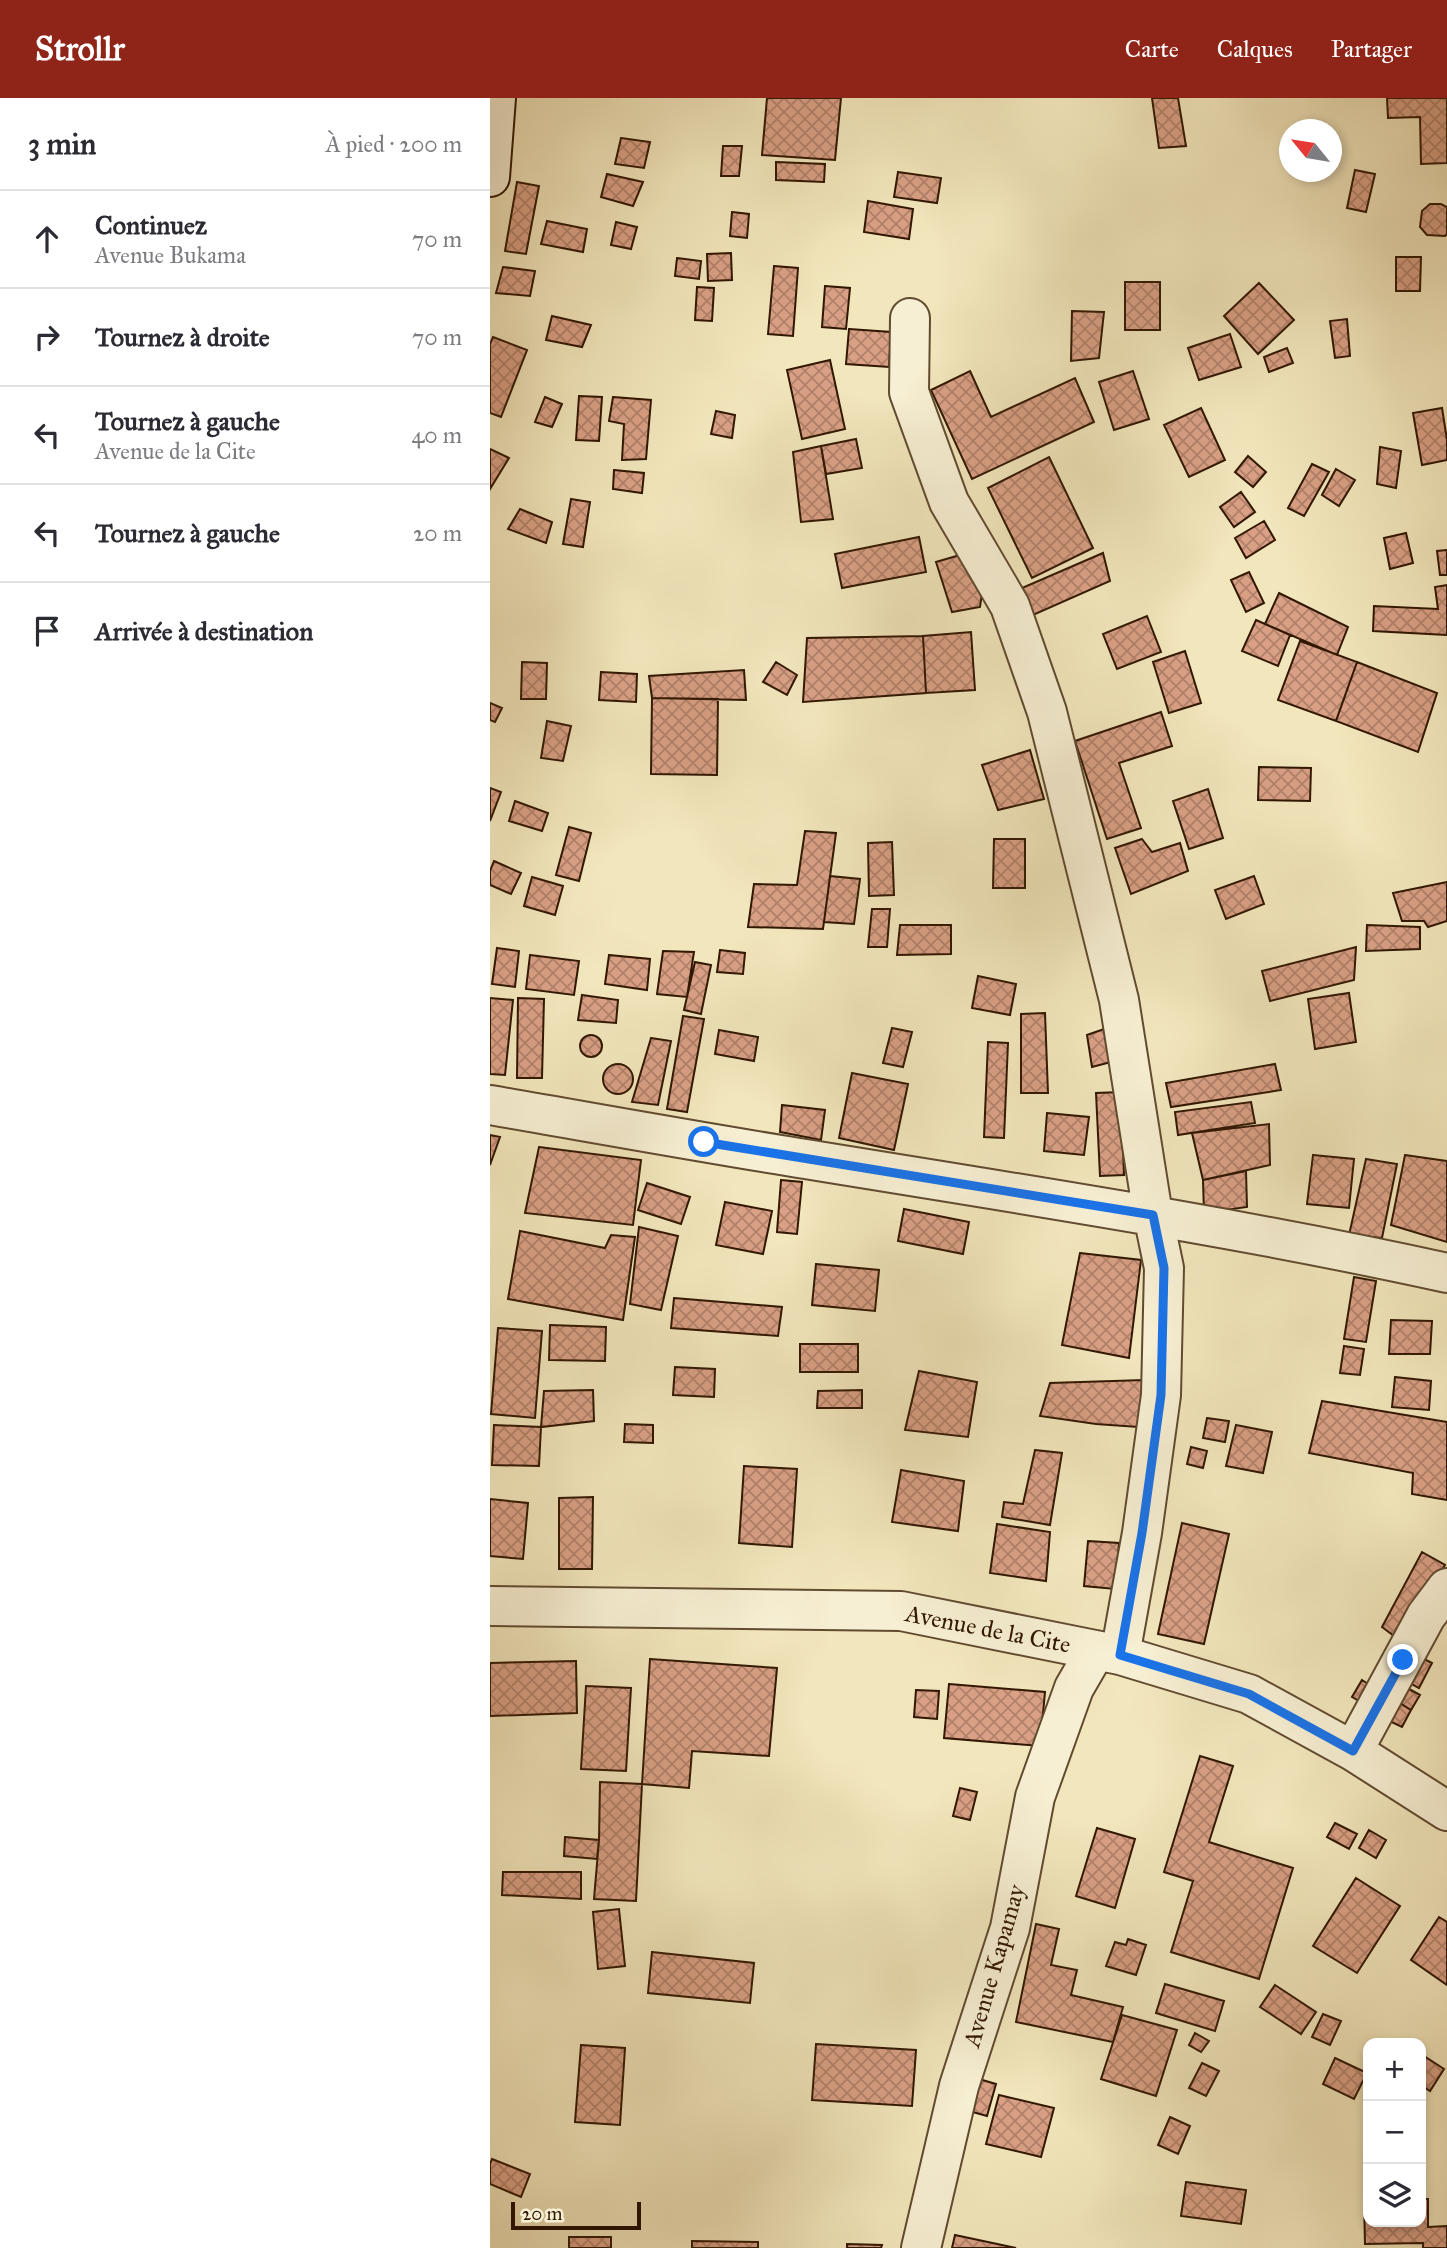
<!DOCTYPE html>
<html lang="fr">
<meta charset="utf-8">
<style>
:root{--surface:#fff;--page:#f7f7f7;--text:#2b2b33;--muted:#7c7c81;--line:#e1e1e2;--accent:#8f2418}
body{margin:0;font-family:"IM FELL Great Primer",serif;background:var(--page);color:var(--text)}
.controls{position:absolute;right:21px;bottom:21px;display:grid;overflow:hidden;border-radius:14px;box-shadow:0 4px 10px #0003}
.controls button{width:63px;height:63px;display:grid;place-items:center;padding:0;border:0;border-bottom:2px solid var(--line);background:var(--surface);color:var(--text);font:35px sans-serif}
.compass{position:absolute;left:789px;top:21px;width:63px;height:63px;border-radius:50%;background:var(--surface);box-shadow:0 4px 10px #0003;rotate:300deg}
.scale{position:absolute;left:21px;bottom:18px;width:130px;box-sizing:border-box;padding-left:7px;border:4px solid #311701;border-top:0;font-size:19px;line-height:24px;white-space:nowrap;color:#311701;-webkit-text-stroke:5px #f7efd3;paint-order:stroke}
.stop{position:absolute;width:21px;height:21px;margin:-16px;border:5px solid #1a73e8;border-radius:50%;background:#fff}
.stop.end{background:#1a73e8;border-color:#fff;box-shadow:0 2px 7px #0008}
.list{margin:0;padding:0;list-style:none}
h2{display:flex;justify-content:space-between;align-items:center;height:91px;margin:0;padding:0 28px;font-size:30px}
h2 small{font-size:23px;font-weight:400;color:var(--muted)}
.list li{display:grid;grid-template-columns:46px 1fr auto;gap:21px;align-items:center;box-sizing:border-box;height:98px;padding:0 28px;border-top:2px solid var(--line)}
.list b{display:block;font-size:26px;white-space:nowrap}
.list p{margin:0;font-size:23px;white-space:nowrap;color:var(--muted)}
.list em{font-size:23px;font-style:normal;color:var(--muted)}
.icon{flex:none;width:38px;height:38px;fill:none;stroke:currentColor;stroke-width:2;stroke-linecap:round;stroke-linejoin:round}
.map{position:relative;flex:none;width:957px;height:2150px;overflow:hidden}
header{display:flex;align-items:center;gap:42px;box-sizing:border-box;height:98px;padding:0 35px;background:var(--accent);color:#fff}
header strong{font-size:33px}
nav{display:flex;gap:38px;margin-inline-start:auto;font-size:24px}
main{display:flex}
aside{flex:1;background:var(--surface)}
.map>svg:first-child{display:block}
</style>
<header>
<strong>Strollr</strong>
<nav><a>Carte</a><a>Calques</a><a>Partager</a></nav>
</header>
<main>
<aside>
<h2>3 min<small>À pied · 200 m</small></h2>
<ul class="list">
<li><svg class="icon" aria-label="ahead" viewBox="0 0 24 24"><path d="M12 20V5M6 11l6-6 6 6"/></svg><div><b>Continuez</b><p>Avenue Bukama</p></div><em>70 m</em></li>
<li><svg class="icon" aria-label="right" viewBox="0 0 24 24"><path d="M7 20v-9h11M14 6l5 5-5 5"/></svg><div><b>Tournez à droite</b></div><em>70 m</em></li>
<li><svg class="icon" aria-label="left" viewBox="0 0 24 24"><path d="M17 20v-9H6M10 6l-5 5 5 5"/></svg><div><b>Tournez à gauche</b><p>Avenue de la Cite</p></div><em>40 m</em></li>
<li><svg class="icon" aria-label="left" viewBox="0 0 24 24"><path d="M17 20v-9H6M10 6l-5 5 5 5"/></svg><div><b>Tournez à gauche</b></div><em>20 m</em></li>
<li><svg class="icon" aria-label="arrive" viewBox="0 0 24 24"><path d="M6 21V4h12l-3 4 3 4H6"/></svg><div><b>Arrivée à destination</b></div></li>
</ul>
</aside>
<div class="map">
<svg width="957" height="2150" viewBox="0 0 957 2150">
<defs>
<pattern id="building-cross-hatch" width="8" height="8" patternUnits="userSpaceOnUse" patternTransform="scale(1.75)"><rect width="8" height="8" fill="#d9a085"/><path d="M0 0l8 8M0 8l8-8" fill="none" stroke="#b1816a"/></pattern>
</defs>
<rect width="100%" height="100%" fill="#f2e6bc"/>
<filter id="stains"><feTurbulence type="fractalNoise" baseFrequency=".00286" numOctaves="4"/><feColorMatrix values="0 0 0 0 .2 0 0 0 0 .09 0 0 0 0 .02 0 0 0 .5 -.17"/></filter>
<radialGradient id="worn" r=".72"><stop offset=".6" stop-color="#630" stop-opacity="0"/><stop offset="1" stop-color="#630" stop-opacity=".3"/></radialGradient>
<path fill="url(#building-cross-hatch)" stroke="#311701" stroke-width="2" d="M277,0h74l-6,62 -73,-5z
M662,0h26l8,48 -27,2z
M897,0h60v65l-26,1 -1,-47 -32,1z
M131,40l29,4 -6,26 -29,-4z
M233,48h19l-3,30h-18z
M286,64l49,2 -1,18 -48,-2z
M865,72l20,4 -9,38 -19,-4z
M408,74l43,6 -4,25 -43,-6z
M117,76l36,8 -10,24 -32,-9z
M27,84l22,4 -13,68 -21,-3z
M378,103l45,8 -4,30 -45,-7z
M940,106h11l6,3v27l-2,2 -18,-1 -7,-8 2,-16z
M242,114l17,2 -2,24 -17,-2z
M57,123l40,8 -4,23 -42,-8z
M126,124l21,5 -6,22 -20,-4z
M241,155l1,27 -24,1 -1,-27z
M906,159h25l-1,34h-24z
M187,160l24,3 -2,18 -24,-3z
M284,168l24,2 -5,68 -25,-2z
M13,169l32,4 -5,25 -34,-3z
M635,184h35v48h-35z
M769,185l35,37 -36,34 -34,-38z
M335,188l25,2 -4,41 -24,-2z
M207,189l17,1 -2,33 -17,-1z
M582,213l32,1 -5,46 -28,3z
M62,218l39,9 -9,22 -36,-7z
M857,221l3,37 -15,2 -5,-37z
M359,231l42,3 -2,35 -43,-3z
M740,236l11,33 -42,13 -11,-32z
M3,239l34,13 -26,67 -11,-4v-69z
M797,250l6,15 -24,9 -5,-15z
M340,262l15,69 -43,10 -15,-69z
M480,273l21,46 84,-39 19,44 -122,57 -41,-89z
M643,273l16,48 -35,11 -15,-48z
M89,298l23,1 -3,44 -23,-1z
M55,299l17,7 -10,23 -17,-5z
M123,299l38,3 -5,59 -24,1 2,-36 -15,-3z
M711,310l24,52 -36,17 -25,-52z
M952,310l5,32v20l-25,5 -9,-52z
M226,313l19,4 -3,23 -21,-4z
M366,341l6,29 -36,6 -5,-28z
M331,348l12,73 -32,3 -8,-70z
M890,349l21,4 -5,37 -19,-4z
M0,351l19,9 -19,31z
M758,358l18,16 -13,15 -18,-15z
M559,359l44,91 -61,30 -44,-90z
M822,366l17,8 -25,44 -16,-8z
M846,371l19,11 -16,26 -17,-11z
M124,372l30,3 -2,20 -29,-4z
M751,394l14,20 -21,15 -14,-20z
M81,401l19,3 -7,45 -20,-3z
M30,411l32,13 -6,21 -38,-14z
M774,423l11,19 -29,18 -11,-20z
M916,435l7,30 -23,6 -6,-31z
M429,439l7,35 -84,16 -7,-34z
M957,452v25h-7l-3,-24z
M613,455l7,28 -77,34 -11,-27z
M470,457l22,38 -2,14 -28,5 -16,-50z
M759,474l15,31 -18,9 -15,-32z
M957,487v50l-74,-4 1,-25 64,3 -3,-22z
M789,495l69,34 -11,28 -72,-31z
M657,518l14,36 -44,17 -14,-35z
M766,522l34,15 -12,31 -36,-15z
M481,534l4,58 -49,3 -3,-57z
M433,538l3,57 -123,9 4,-64z
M810,543l57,21 -21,59 -58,-21z
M695,553l16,52 -32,10 -16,-51z
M32,564l25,1 -1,36h-25z
M286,564l21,13 -10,20 -24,-13z
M867,564l80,31 -19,59 -82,-31z
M254,572l2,30 -94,-2 -3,-22z
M111,574l36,2 -1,28 -37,-2z
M162,600l66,1 -1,76 -66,-1z
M0,605l12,5 -7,14 -5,-2z
M671,614l11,34 -53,17 22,65 -34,11 -32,-98z
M57,623l24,5 -8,35 -22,-3z
M540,652l14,49 -46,11 -16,-45z
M769,669l52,1 -1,33 -52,-1z
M0,690l11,4 -11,29z
M718,691l15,49 -34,11 -16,-48z
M25,703l33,12 -6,18 -33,-10z
M79,729l22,6 -12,48 -23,-6z
M315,733l31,2 -13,96 -75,-2 6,-43 43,1z
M504,741h31v49h-32z
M652,741l10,13 28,-9 8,28 -57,23 -16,-46z
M402,744l2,53 -25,1 -1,-53z
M4,763l27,12 -10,21 -21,-9v-14z
M340,778l30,3 -6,45 -30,-2z
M764,778l10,28 -38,15 -11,-29z
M42,779l31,9 -8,29 -31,-9z
M957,784v39l-19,6 -4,-6h-22l-9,-28z
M382,811h18l-3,38h-19z
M410,827h51v29l-54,1z
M877,827l53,2v22l-54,2z
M866,849l-2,33 -84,21 -8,-30z
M7,850l22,3 -4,36 -23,-3z
M230,852l25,3 -2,21 -26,-2z
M173,853l31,1 -7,45 -30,-3z
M40,857l49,6 -5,34 -48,-6z
M119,857l41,4 -3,31 -42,-6z
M205,864l16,3 -10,49 -17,-4z
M488,878l38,8 -6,31 -38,-7z
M859,895l7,49 -41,7 -7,-50z
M92,897l36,5 -2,23 -38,-3z
M0,900l23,2 -8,75 -15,-1z
M28,900l26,1 -2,79h-25z
M555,915l3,80h-27v-79z
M193,918l21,3 -17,93 -20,-3z
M402,930l20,4 -9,35 -20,-4z
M614,931l7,33 -19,5 -5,-32z
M229,932l39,7 -4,24 -39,-7z
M90 948a11 11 0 1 1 22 0a11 11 0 1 1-22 0Z
M161,940l20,3 -13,64 -26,-3z
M498,944l20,1 -4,95 -20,-1z
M785,966l6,26 -110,17 -5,-24z
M113 981a15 15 0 1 1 30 0a15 15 0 1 1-30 0Z
M362,975l56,11 -14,66 -55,-12z
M631,994l3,83 -24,1 -4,-83z
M761,1004l4,21 -77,12 -3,-23z
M292,1007l43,5 -4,30 -41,-8z
M557,1015l42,4 -5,38 -40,-4z
M779,1026l1,41 -67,15 -11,-47z
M0,1037l10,2 -10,28z
M49,1049l102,13 -8,65 -108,-12z
M823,1057l41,4 -5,49 -42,-4z
M915,1057l42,6v81l-56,-17z
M876,1061l31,5 -15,74 -33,-3z
M756,1073l1,36 -43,6 -1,-33z
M291,1082l21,2 -5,52 -20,-2z
M157,1085l43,14 -9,27 -43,-14z
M235,1104l47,9 -9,43 -47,-9z
M414,1111l65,13 -6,32 -65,-13z
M149,1129l39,9 -17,74 -31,-6z
M30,1133l85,17 6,-13 24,2 -12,83 -115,-21z
M590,1155l61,7 -12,98 -67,-13z
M326,1166l63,6 -4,41 -63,-6z
M864,1179l22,4 -10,61 -22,-3z
M184,1200l108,9 -4,29 -107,-8z
M901,1222l41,1 -2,33h-41z
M60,1227l56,2 -1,34 -56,-1z
M8,1230l44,3 -7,87 -44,-4z
M310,1246h58v28h-58z
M854,1248l20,3 -4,26 -20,-2z
M185,1269l40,2 -1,28 -41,-2z
M429,1273l58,11 -9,55 -63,-7z
M905,1279l36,4 -2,29 -37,-3z
M654,1282l-6,47 -42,-3 -56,-8 10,-33z
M103,1292l1,31 -53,6 3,-36z
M372,1292v18h-45l1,-17z
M832,1303l125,21v78l-35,-6 1,-21 -104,-20z
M717,1320l22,3 -4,21 -22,-4z
M135,1326l28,1v18l-29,-1z
M4,1327l47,2 -2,39 -47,-1z
M746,1327l36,7 -9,41 -37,-7z
M701,1349l16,4 -4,17 -16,-4z
M545,1352l27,3 -12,72 -48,-8 2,-15 19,2z
M254,1368l53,3 -5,78 -53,-4z
M411,1372l63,11 -6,50 -66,-9z
M103,1399l-1,72h-33v-71z
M0,1401l38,4 -5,56 -33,-3z
M692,1425l47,11 -25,110 -46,-10z
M507,1426l53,8 -4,49 -56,-8z
M598,1443l31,2 -4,46 -31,-3z
M932,1454l23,13 -43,77 -20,-15z
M926,1557l16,8 -13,25 -16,-9z
M160,1561l127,9 -8,88 -77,-5 -3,37 -47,-4z
M86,1563l1,52 -87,3v-53z
M872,1582l14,9 -10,16 -14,-8z
M459,1586l96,8 -5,54 -96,-8z
M910,1586l20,11 -9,15 -19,-12z
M96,1588l45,2 -5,83 -45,-2z
M426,1592l23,1 -2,28 -23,-2z
M902,1600l19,12 -9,17 -21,-10z
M710,1658l33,10 -24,76 84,26 -34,111 -88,-27 22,-71 -29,-9z
M110,1684l42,2 -6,117 -42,-2 5,-59z
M470,1690l17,4 -7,28 -17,-4z
M845,1725l22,11 -8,15 -22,-12z
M607,1730l38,11 -20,69 -39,-12z
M879,1732l17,10 -10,18 -17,-10z
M75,1739l34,3 -2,19 -33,-3z
M13,1774h78v27l-79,-4z
M866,1780l44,28 -43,67 -44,-27z
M129,1811l6,57 -27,3 -5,-57z
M949,1819l8,5v63l-36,-25z
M546,1826l23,5 -8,36 26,5 -6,25 52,12 -10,35 -97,-20z
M638,1841l18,6 -10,30 -30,-9 9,-24 11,3z
M162,1854l102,11 -4,40 -102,-10z
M675,1886l59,17 -9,30 -59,-18z
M785,1887l41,27 -15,22 -41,-27z
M833,1916l18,7 -11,24 -18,-8z
M632,1917l55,15 -21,66 -55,-17z
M705,1935l14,8 -8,11 -12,-7z
M326,1946l100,6 -4,56 -100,-6z
M91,1947l44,3 -5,77 -45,-3z
M931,1956l23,15 -14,22 -9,-6z
M845,1960l32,15 -13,26 -31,-15z
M712,1965l17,8 -13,25 -17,-8z
M489,1981l17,5 -9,32 -18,-5z
M509,1997l55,13 -13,49 -55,-13z
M680,2019l20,9 -12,28 -20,-9z
M2,2061l38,15 -9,23 -31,-13v-20z
M696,2084l60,8 -5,34 -60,-8z
M931,2101h7v28l19,-1v22h-24v-5l-58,1 -1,-44h4v22h53z
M465,2137l61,13h-64z
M79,2139h42v11h-42z
M202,2143l66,1v6h-66z
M357,2146l35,1 -1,3h-34z"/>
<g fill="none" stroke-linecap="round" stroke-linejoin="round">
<defs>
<path id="street" d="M420,220l-1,74 40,110 61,104 37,106 72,288 34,215 11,53 -3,127 -19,138 -22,122
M0,1007c99,17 198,35 297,51 220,36 442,69 660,117
M0,1508l411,5 219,44 129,39 104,57 94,60
M863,1653l73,-135 21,-28
M431,2150l38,-162 51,-158 25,-131 39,-109 22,-38"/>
<path id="secondary" d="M0,79l6,-79"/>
</defs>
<use href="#street" stroke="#614b30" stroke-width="42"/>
<use href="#secondary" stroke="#311701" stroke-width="42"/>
<use href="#street" stroke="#f7efd3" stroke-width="38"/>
<use href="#secondary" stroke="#f7efd3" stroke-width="38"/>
</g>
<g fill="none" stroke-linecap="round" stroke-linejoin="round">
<path stroke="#1a73e8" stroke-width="9" d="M214,1044l449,73 11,53 -3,127 -19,138 -22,122 129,39 104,57 50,-91"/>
</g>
<g text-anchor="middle" stroke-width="5" stroke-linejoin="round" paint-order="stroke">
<g font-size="24" fill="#311701" stroke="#f7efd3">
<text transform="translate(498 1531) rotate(11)" y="8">Avenue de la Cite</text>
<text transform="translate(504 1868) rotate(-74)" y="8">Avenue Kapamay</text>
</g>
</g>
<rect width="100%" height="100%" filter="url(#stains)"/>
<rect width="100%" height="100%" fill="url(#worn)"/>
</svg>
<div class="controls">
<button>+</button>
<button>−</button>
<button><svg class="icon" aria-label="layers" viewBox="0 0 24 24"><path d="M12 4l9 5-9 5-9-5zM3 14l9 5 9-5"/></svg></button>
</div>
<svg class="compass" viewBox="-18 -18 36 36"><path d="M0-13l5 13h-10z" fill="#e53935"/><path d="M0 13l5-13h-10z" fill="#7c7c81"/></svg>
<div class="scale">20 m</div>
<div class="stop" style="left:214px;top:1044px"></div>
<div class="stop end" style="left:913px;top:1562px"></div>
</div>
</main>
